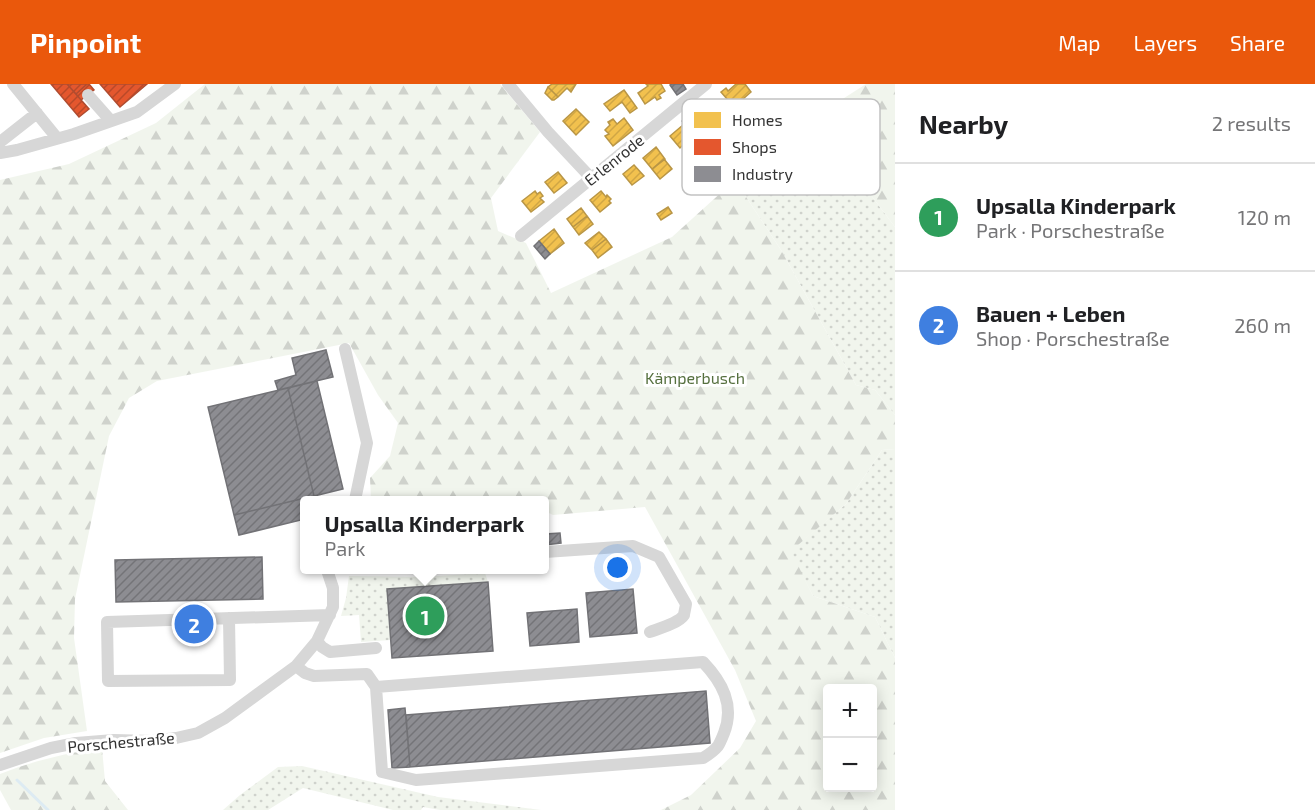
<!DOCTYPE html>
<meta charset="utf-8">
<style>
:root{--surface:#fff;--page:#f2f2f2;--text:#202124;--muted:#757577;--line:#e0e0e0;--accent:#ea580c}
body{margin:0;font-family:"Exo 2",sans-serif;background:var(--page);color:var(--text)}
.controls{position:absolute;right:18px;bottom:18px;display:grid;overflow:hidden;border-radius:6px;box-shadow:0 3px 15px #0003}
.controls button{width:54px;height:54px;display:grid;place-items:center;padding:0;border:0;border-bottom:2px solid var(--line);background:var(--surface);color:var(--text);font:30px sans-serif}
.you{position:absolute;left:618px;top:484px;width:21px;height:21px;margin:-15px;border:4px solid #fff;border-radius:50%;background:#1a73e8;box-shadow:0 0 0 9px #1a73e833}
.badge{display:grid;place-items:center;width:39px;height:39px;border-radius:50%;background:var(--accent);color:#fff;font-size:20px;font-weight:700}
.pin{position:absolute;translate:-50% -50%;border:3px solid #fff;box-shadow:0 2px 6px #0006}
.popup{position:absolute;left:300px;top:412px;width:249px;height:78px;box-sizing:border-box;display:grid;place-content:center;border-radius:6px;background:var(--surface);filter:drop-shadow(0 2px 4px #0005);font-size:20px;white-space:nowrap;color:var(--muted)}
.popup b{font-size:22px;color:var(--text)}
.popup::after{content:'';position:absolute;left:50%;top:100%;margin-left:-12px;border:12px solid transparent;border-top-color:var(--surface)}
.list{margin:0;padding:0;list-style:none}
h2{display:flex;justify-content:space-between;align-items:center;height:78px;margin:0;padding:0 24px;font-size:26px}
h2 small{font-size:20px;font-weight:400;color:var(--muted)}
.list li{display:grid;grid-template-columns:39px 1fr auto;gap:18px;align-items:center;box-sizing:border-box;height:108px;padding:0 24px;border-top:2px solid var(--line)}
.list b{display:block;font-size:22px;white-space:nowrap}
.list p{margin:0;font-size:20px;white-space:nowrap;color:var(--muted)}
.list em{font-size:20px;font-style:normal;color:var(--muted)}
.map{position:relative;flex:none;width:895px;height:726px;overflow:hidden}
header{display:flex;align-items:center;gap:36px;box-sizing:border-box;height:84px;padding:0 30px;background:var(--accent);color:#fff}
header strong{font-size:28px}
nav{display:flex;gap:33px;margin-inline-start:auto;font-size:21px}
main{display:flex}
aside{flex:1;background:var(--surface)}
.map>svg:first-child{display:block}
</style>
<header>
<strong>Pinpoint</strong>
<nav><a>Map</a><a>Layers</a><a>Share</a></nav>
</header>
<main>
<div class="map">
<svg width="895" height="726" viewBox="0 0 895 726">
<defs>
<pattern id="green-dots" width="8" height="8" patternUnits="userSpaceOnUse" patternTransform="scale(1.5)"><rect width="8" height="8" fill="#f1f5ed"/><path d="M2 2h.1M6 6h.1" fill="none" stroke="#cfd2cc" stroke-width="1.8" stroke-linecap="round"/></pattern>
<pattern id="forest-firs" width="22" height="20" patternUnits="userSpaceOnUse" patternTransform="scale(1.5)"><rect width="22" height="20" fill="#f1f5ed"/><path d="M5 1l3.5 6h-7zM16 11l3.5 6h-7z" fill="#cfd2cc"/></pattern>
<pattern id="homes-hatch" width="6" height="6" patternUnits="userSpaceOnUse" patternTransform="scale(1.5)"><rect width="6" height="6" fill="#f2c14e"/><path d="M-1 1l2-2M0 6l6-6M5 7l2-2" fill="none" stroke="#d0a645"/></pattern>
<pattern id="shops-hatch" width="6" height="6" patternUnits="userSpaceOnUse" patternTransform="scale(1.5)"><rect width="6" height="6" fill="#e4572e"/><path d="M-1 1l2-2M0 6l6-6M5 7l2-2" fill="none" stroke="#b94928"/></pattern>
<pattern id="industry-hatch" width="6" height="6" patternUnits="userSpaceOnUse" patternTransform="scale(1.5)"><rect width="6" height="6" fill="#8d8d92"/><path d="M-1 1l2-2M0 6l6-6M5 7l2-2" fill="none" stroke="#747478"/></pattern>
</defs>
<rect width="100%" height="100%" fill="#fff"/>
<path fill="url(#green-dots)" d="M813,34l82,109v188l-20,-25 -19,-5 -75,-135 -46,-70z
M895,365v209l-20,-41 -62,-21 -23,-45 56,-47 36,-54z
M485,489l3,9 5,69 -101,7 -1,-18 -30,2 -2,-27 -18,1 5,-18 3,-22 73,1z
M302,682l136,31 103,13h-101l-17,-3 -2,3h-28l-90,-22 -35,22h-45l17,-15 38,-28z"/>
<path fill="url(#forest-firs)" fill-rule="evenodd" d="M205,0h295l40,48 -49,66 7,33 28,12 25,50 121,-56 63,-57 46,70 75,135 19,5 20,25v34l-13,1 -36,54 -55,47 22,45 62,21 20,41v152h-234l30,-15 49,-47 16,-27 -21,-51 -90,-163 -92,8 -8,-4v-11h-174l-1,-22 20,-22 8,-33 -20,-28 -29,-52 -192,38 -28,17 -20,38 -34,163 -1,39 13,93 -43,7 -44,15v-573l69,-16 87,-41zM828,604h44v100h-44z
M866,0h29v143l-82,-109z
M102,664l3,33 23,29h-117l-11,-20v-16c33,-13 66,-21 102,-26z"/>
<path fill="url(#homes-hatch)" stroke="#b99646" stroke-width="1.5" d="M552,0h24l-5,8 -4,-4 -9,9 -10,-10z
M646,0h15l4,7 -6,4 2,3 -4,2 -2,-3 -10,7 -7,-11 10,-7z
M736,0h9l6,8 -17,15 -13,-15 5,-4 2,3z
M548,3l10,10 -4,3h-2l-7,-7z
M624,6l13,18 -7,5 -8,-11 -12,9 -6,-7z
M714,16l9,11 -15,12 -9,-12z
M576,25l13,13 -13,13 -13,-14z
M624,34l9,12 -20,16 -8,-10 4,-2 -4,-4 5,-5 -2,-3 5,-3 4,5z
M683,41l9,11 -12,12 -10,-12z
M656,63l9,12 -13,10 -9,-11z
M664,75l8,10 -12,10 -8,-10z
M634,81l10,11 -12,9 -9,-11z
M558,88l9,11 -13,10 -9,-11z
M706,92l5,5 -11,10 -4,-5z
M535,107l2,3 3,-2 3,4 -3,2 4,4 -13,10 -9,-11z
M601,107l5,6 1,-2 4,4 -2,2 2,2 -11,9 -10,-12z
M668,123l4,6 -11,7 -4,-6z
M581,124l6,8 -14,11 -6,-8z
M587,132l6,8 -14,11 -6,-8z
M554,145l10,14 -14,11 -11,-13z
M599,148l7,7 -14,11 -7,-7z
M606,155l6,8 -14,11 -6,-8z"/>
<path fill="url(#shops-hatch)" stroke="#af4c30" stroke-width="1.5" d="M51,0h16l22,25 -10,8z
M67,0h20l-11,10z
M87,0h2l5,6 -13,10 -5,-6z
M100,0h47l-27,23z"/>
<path fill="url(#industry-hatch)" stroke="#727276" stroke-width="1.5" d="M672,0h11l3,5 -9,6 -7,-10z
M690,30l6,8 -8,6 -6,-7z
M539,157l11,13 -5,5 -11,-13z
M326,266l7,27 -55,13 -3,-9 21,-6 -4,-17z
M317,297l26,108 -29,7 -26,-108z
M288,304l26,108 -80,19 -26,-108z
M305,414v21l-66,16 -5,-20z
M560,449l1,10 -16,2v-11z
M262,473l1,42 -147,3 -1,-42z
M488,498l5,69 -101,7 -5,-69z
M633,505l4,44 -47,4 -4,-44z
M577,525l2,33 -49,4 -3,-33z
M706,607l4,52 -300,24 -4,-52z
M405,624l5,59 -18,1 -4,-58z"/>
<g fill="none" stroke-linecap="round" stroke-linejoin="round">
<path stroke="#ddebf3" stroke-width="3" d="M17,696l31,30"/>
<path stroke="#d7d7d7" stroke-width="12" d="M13,0l44,54
M508,0l40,48 44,47
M88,11l23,26
M0,58l37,-29
M0,69l17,-3 57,-16 63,-22 38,-28
M521,152l185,-152
M345,265l22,94 -12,57
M545,468l88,-6 26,11 27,47c0,1 -2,10 -2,11 -5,8 -26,14 -34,17
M229,534l1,62 -122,1 -1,-59 223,-7
M317,557l5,6 8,5 46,-4
M296,582l9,7 9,3 53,-2 9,13 327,-25c19,20 32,43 21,71 -2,5 -4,10 -6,13 -4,5 -10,9 -15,12l-287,22 -34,-8 -6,-85
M0,681l51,-17 25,-5 38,-3 38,1 24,-3 22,-5 27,-15 71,-52 21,-25 16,-34v-19l-6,-18"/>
</g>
<g text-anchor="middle" stroke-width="6" stroke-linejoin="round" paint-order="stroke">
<g font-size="16" fill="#333" stroke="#fff">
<text transform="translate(614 76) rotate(-39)" y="6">Erlenrode</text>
<text transform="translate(121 658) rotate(-5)" y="6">Porschestraße</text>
</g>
<g font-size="16" fill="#56703f" stroke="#fff">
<text x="695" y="300">Kämperbusch</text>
</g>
</g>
<rect x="682" y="15" width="198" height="96" rx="9" fill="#fff" stroke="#c2c2c2" stroke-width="1.5"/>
<rect x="694" y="28" width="27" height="16" fill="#f2c14e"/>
<rect x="694" y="55" width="27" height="16" fill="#e4572e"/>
<rect x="694" y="82" width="27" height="16" fill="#8d8d92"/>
<g font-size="16" fill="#333">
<text x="732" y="42">Homes</text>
<text x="732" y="69">Shops</text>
<text x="732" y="96">Industry</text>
</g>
</svg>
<div class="controls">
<button>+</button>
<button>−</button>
</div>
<div class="you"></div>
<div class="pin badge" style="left:425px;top:532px;background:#2e9e5b">1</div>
<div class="popup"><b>Upsalla Kinderpark</b>Park</div>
<div class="pin badge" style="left:194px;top:540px;background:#3f7fe0">2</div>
</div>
<aside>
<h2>Nearby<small>2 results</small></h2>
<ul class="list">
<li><span class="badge" style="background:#2e9e5b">1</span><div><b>Upsalla Kinderpark</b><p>Park · Porschestraße</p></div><em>120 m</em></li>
<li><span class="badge" style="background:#3f7fe0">2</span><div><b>Bauen + Leben</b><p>Shop · Porschestraße</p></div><em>260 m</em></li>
</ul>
</aside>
</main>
